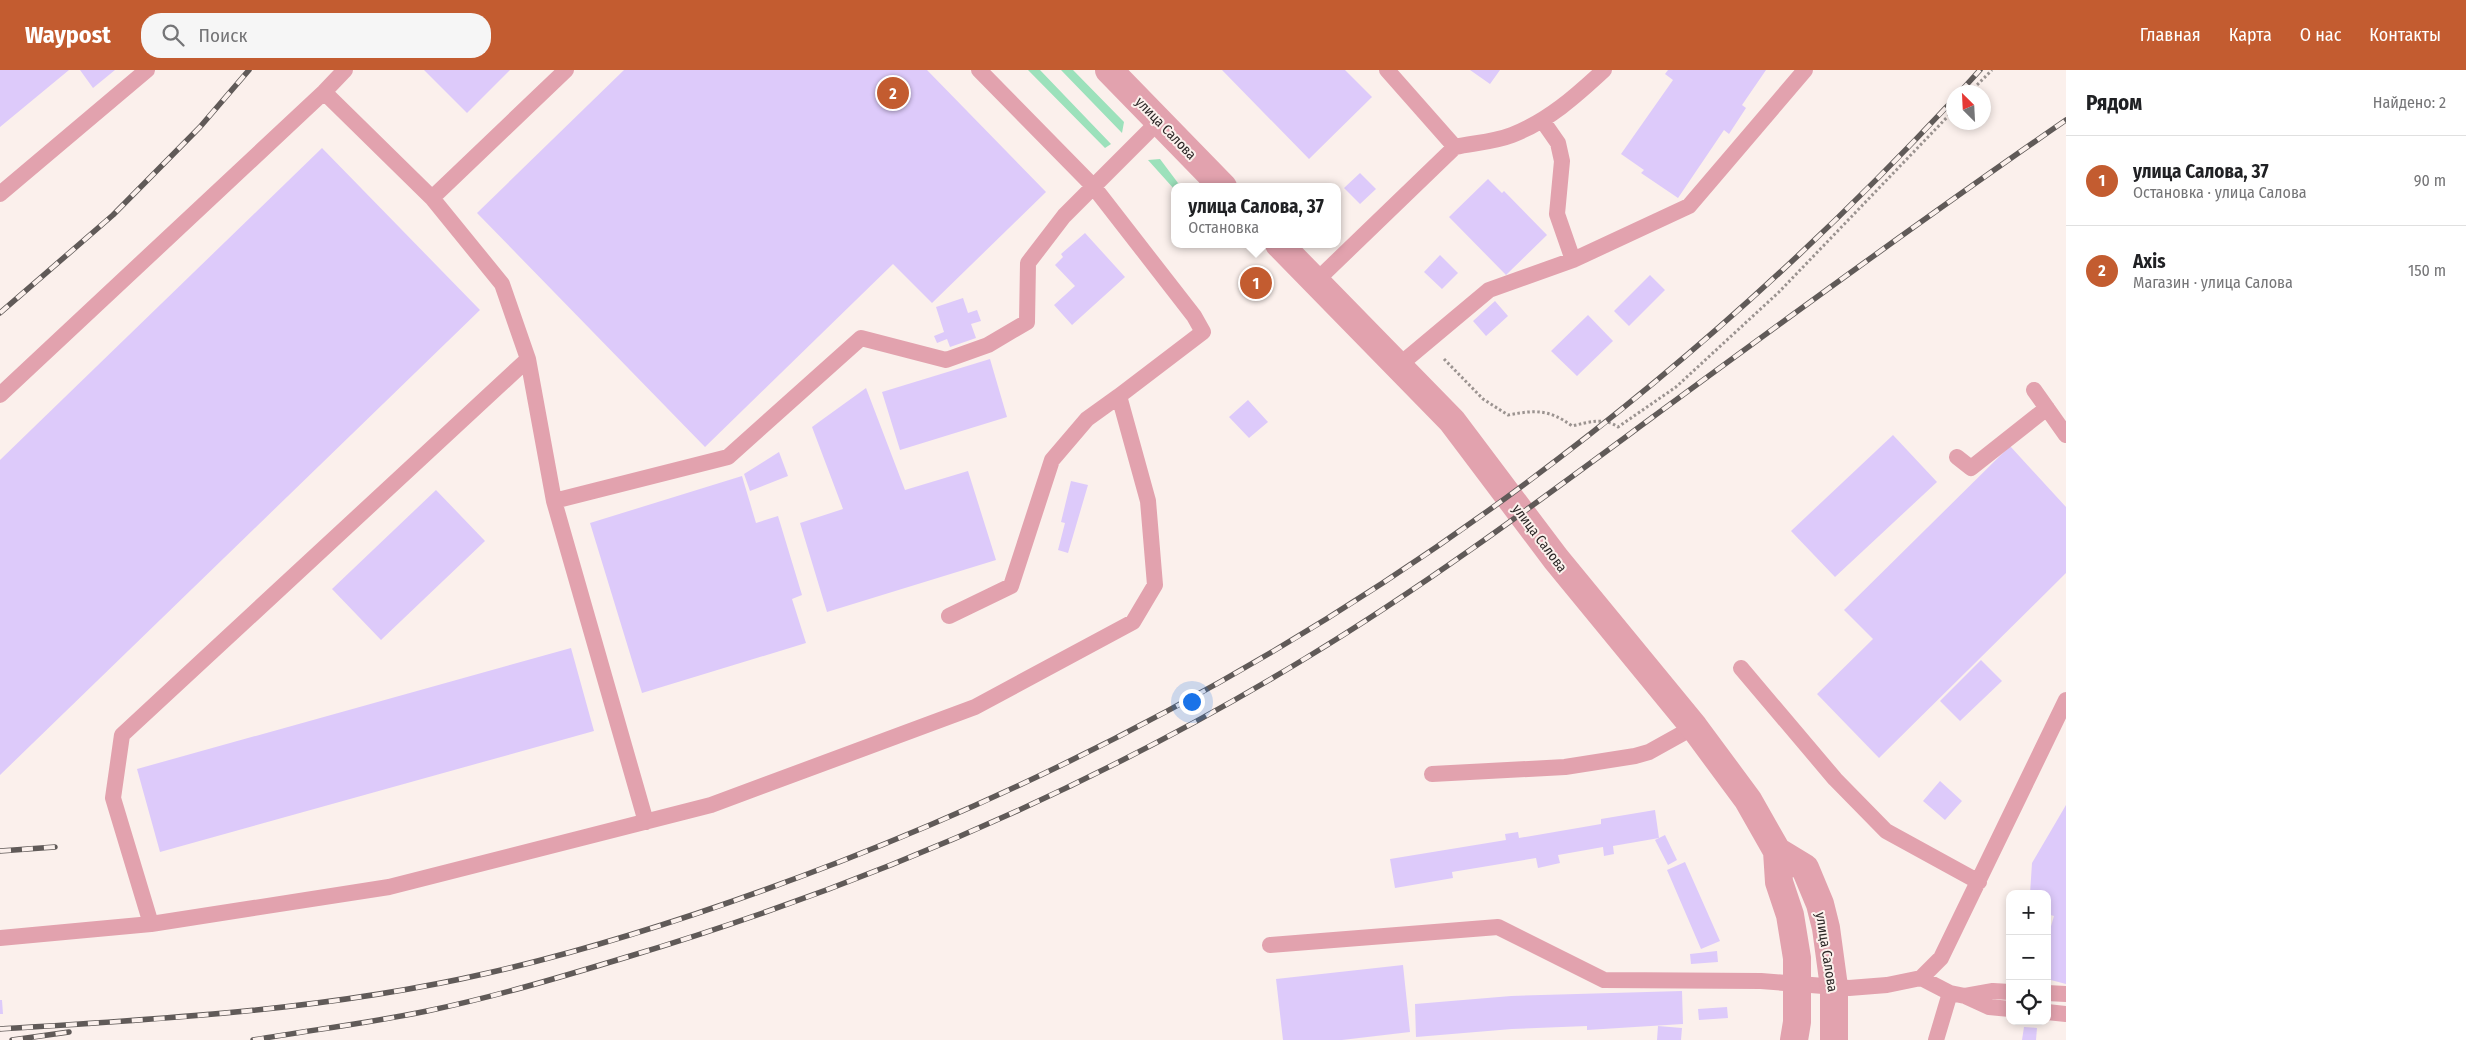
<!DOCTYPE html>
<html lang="ru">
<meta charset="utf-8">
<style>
:root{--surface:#fff;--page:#f6f6f6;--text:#202124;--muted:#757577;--line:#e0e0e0;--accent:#c35c30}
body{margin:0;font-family:"Fira Sans Condensed",sans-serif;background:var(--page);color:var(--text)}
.controls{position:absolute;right:15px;bottom:15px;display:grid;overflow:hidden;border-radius:10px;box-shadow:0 2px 8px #0003}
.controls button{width:45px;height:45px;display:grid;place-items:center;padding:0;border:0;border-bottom:1px solid var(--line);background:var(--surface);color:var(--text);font:25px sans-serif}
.compass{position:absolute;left:1946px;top:15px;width:45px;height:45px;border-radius:50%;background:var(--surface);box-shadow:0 2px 8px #0003;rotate:336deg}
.you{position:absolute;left:1191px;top:631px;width:18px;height:18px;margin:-12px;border:4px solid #fff;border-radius:50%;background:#1a73e8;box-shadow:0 0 0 8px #1a73e833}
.badge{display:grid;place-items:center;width:32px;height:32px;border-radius:50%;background:var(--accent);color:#fff;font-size:16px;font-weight:700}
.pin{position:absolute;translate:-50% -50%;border:2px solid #fff;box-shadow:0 1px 5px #0006}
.popup{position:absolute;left:1171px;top:113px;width:170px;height:65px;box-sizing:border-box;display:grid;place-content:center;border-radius:10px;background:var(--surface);filter:drop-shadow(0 1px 4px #0005);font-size:16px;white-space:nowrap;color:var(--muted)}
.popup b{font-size:19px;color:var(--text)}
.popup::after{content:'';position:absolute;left:50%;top:100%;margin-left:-10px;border:10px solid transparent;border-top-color:var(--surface)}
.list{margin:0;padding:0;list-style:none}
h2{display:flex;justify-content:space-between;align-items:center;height:65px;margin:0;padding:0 20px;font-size:21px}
h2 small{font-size:16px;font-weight:400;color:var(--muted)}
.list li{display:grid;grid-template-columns:32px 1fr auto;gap:15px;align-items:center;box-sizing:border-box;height:90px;padding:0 20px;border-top:1px solid var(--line)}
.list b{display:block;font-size:19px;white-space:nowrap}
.list p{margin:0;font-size:16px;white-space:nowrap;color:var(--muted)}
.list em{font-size:16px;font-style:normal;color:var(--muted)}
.icon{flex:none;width:28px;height:28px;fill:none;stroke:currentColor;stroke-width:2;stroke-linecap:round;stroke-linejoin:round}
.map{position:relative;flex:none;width:2066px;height:970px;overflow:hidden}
header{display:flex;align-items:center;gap:30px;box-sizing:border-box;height:70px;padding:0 25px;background:var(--accent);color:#fff}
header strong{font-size:24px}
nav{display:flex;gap:28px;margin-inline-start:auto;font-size:18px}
.search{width:350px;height:45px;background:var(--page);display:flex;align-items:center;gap:12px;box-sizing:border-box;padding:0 18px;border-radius:20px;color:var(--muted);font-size:19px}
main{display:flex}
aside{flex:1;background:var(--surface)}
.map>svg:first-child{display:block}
</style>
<header>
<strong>Waypost</strong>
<div class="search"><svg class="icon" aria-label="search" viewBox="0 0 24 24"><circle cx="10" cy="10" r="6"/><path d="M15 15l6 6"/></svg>Поиск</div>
<nav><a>Главная</a><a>Карта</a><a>О нас</a><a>Контакты</a></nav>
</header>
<main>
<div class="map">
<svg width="2066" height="970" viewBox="0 0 2066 970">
<rect width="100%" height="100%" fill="#fbf0ec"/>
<path fill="#9ce1bb" d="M1028,0h12l71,74 -6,4z
M1061,0h12l51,52 -2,11z
M1160,89l21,28h-6v3l-27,-30z"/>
<path fill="#ddcafa" d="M0,0h69l-69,57z
M80,0h35l-22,18z
M424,0h86l-43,43z
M624,0h303l119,122 -114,111 -39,-39 -188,183 -228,-234z
M1222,0h123l27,27 -63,62z
M1470,0h30l-10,14z
M1668,0h98l-24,35 4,3 -17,26 -5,-4 -46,68 -37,-25 3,-3 -23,-16 52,-74 -8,-6z
M322,78l158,162 -480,465v-315z
M1360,103l16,16 -16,15 -16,-16z
M1488,109l14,14 2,-2 43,44 -41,40 -57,-58z
M1085,163l40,44 -53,48 -18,-20 21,-19 -20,-21 8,-8 -2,-3z
M1440,185l18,18 -16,16 -18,-17z
M1650,205l15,15 -36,36 -15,-15z
M963,228l5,15 9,-3 4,11 -10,3 5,14 -26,9 -3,-8 -10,4 -3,-7 10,-4 -8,-25z
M1495,231l13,15 -22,20 -13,-15z
M1588,245l25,26 -36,35 -26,-25z
M990,289l17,58 -107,33 -18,-58z
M866,318l39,102 63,-19 28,89 -169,52 -27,-89 43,-14 -31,-82z
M1248,330l20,22 -19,16 -20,-21z
M1893,365l44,47 -102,95 -44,-46z
M2010,376l56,61v66l-187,185 -62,-64 56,-55 -29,-29z
M779,382l9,24 -38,15 -6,-17z
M742,406l14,47 22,-7 24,79 -10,4 14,44 -164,50 -52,-170z
M1071,411l17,4 -20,68 -10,-3 7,-27 -4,-1z
M436,420l49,51 -104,99 -49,-51z
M571,578l23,83 -434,121 -23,-83z
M1981,590l21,21 -42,40 -20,-20z
M1940,711l22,20 -17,19 -22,-19z
M2066,735v179l-19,-5v-39l7,-24 -7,-2v-20h-17l2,-31z
M1655,740l4,28 6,-3 12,25 -9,5 -13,-25 4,-2 -46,8 1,8 -10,2 -1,-9 -45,8 2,8 -22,5 -2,-10 -84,14 1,6 -58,10 -5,-29 116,-19 -1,-6 13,-2 1,6 82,-14v-5z
M1685,792l35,79 -19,8 -34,-79z
M1717,881l1,11 -27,2 -1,-10z
M1403,895l7,67 -68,8h-59l-7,-61z
M1682,921l1,33 -96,6v-4l-75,3 -96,8 -1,-33 96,-8z
M0,930h2l1,14h-3z
M1727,937l1,11 -29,2 -1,-11z
M1658,956l24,2 -1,12h-24z
M2024,957l13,1 -1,12h-14z"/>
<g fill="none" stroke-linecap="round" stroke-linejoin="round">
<path stroke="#9b9390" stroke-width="3" stroke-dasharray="2.5 2.5" stroke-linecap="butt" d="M1970,22l22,-22
M1444,289l39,40 25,16c27,-5 41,-6 64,11 17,-4 31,-9 46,1l58,-40 103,-95 175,-182"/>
<path stroke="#e2a2ae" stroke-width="16" d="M324,22l108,106 134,-128
M1542,50l16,23 4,18 -5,53 16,46
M1455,77c18,-4 39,-5 57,-12 36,-14 64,-39 92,-65
M0,124l147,-124
M1315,212l140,-135 -68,-77
M528,289l26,142 92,321
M1397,297l92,-77 84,-30 116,-54 116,-136
M2034,320l32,45
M0,325l324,-303 21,-22
M1957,387l14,11 76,-60
M554,431l174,-44 133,-119 85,22 42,-15 39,-23 1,-59 36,-47 95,-95
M949,546l62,-30 41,-126 35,-41 32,-23
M1741,598l94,111 51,52 93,51
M1432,704l133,-7 70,-11 14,-4 45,-25
M151,854l-38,-126 9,-63 406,-376 -26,-75 -70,-86
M0,868l151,-14 238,-37 322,-82 264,-98 158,-85 22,-37 -7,-84 -29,-105 84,-64 -9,-16 -101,-130 -114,-116
M1270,875l228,-18 106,53 157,1 88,7 38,-3 34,-7 20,-20 125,-258
M1921,908l29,15 15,3 24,11 21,2
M2047,923l19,1
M1965,926l28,-5 17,1
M2047,942l19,2
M1936,970l14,-47"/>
<path stroke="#e2a2ae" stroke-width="28" d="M1109,0l114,117
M1279,174l173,177 104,138 138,168 54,73 29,51 2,31 11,33 7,43v64l-3,18
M1777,781l28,17 15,36 6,24 8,59v53"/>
<defs>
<path id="rail" d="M1960,22l20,-22
M0,243l113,-98 87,-88 49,-57
M0,781l55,-4
M0,959c164,-10 327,-19 488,-56 119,-27 237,-67 351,-111 431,-167 800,-425 1115,-763
M12,970l57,-8
M253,970c58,-10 117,-17 174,-29 67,-14 134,-34 200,-54 237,-71 467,-170 679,-299 119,-72 229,-154 340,-236 139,-102 278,-204 420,-302"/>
</defs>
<use href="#rail" stroke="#605a58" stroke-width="5.5"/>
<use href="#rail" stroke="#fbf0ec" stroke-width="4" stroke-dasharray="11" stroke-linecap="butt"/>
</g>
<g text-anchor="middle" stroke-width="4" stroke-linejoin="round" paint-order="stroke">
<g font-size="14" fill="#292524" stroke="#fbf0ec">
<text transform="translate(1166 58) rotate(46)" y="5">улица Салова</text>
<text transform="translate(1540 468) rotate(53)" y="5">улица Салова</text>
<text transform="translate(1827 882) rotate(81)" y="5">улица Салова</text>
</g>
</g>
</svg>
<div class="controls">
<button>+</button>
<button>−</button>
<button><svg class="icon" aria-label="locate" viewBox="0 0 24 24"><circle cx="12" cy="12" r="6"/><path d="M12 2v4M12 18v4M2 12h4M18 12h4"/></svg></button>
</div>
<svg class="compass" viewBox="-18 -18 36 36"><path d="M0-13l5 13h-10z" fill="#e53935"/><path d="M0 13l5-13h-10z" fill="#757577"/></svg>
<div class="you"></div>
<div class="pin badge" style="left:1256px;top:213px">1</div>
<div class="popup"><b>улица Салова, 37</b>Остановка</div>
<div class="pin badge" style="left:893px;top:23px">2</div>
</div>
<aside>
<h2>Рядом<small>Найдено: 2</small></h2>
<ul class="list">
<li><span class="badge">1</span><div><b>улица Салова, 37</b><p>Остановка · улица Салова</p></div><em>90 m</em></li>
<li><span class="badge">2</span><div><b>Axis</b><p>Магазин · улица Салова</p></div><em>150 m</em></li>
</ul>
</aside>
</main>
